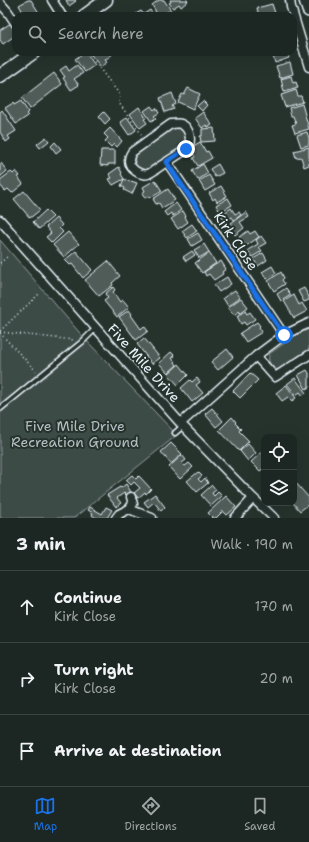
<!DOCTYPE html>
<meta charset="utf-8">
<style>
:root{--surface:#1c2622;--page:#252e2a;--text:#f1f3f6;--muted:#a0a5a5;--line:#3a4340;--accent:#1a73e8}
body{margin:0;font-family:"Shantell Sans",sans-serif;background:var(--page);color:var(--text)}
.controls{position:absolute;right:12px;bottom:12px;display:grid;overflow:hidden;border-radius:8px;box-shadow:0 4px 16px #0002}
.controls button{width:36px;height:36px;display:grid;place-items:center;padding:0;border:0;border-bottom:1px solid var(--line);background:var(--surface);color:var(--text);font:20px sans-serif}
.stop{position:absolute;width:12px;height:12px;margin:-9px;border:3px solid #1a73e8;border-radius:50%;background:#fff}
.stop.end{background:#1a73e8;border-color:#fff;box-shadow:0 1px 4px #0008}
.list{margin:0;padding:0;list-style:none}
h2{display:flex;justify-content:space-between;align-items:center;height:52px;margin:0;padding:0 16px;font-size:17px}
h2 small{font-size:13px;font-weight:400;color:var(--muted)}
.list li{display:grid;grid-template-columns:26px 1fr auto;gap:12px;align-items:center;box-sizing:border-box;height:72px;padding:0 16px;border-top:1px solid var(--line)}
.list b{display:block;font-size:15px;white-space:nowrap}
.list p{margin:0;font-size:13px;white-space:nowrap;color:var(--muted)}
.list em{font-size:13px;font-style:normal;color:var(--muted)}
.icon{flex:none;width:22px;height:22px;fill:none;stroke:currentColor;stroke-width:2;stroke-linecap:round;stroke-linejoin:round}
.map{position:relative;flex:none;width:309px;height:518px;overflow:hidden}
.search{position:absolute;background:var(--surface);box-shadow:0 4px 16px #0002;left:12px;right:12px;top:12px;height:44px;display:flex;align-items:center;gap:10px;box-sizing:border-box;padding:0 14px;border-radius:12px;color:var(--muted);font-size:15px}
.sheet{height:268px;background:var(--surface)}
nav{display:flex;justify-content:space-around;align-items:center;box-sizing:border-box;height:56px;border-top:1px solid var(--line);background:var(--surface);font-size:11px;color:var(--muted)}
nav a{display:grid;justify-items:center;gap:2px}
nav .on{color:var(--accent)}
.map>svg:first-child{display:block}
</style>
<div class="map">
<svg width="309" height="518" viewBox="0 0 309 518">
<rect width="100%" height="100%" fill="#26332d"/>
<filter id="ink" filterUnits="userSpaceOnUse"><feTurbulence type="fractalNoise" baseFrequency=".025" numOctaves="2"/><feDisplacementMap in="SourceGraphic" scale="8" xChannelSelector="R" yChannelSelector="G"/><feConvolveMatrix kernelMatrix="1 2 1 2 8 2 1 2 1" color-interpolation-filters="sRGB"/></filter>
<g filter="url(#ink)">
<path fill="#3e4b47" stroke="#939ea0" d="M172,128c10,0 12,3 15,13l-3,5 -36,24h-8c-5,-5 -6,-9 -5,-16z
M0,240l85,99 92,96 -103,83h-74z
M306,328h3v24l-27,18 -7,-1c-6,-5 -7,-8 -6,-15z"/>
<path fill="#505c59" stroke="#e8f1f8" d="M28,0h3l10,16h-20l3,-2 -5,-9z
M66,0h9l1,1 -7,5z
M159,0h5l8,12 -2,2 -2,-3 -7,5h-4l-3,-3 2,-1 -4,-7z
M170,0h17l1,1 -7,6 -2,-3 -6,4 -4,-5 2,-1z
M272,4l4,12h-9v-2l-8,2 -2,-8z
M150,10l4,6 -20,-1 7,-4 3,3z
M11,23l5,7v5l-13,9 -3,-4v-10z
M85,52l10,13 -10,7 -10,-13z
M95,52h18l1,1 -9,7 2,2 -6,5 -10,-12z
M272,52h15l2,6 -14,5z
M290,62l3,12 -13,4 -4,-12z
M77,65l6,8 -9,6 5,6 -8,5 -8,-12 2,-1 -5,-7 6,-4 3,5z
M54,73l8,11 -32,25 -8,-11z
M291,76l2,7 3,-1 2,6 -14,4 -3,-13z
M188,88l12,6 -7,15 -15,-7 4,-8 2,1z
M296,90l2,6h3l2,6 -18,5 -4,-12z
M172,93l4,11 -4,2 2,3 -9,3 -5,-14z
M21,101l7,11 -2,2 2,2 -12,8 -11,-16 8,-5 1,2z
M203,101l4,4 -5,6 -5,-5z
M302,104l7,25 -14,4 -3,-8 4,-1 -3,-8h-2l-2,-8z
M151,106l3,4 2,-2 3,5 -5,3 2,2 -5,3 -7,-10z
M139,107l7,11 -2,1 3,4 -7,5 -10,-14z
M2,110l14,21 -8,5 2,3 -4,3 -6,-10v-20z
M104,112l6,7 -5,5 -6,-7z
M203,112l9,13 -4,2 -2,-2 -4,3 -7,-10z
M127,117l9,13 -7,5 -9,-13z
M110,128l12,13 -5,6 -3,-3 -3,3 -6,-6 3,-3 -4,-4z
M214,128l1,13 -14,1 -1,-6h2v-7z
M307,132l2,6v7l-8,2 -4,-12z
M46,137l3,4 -9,7 -3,-4z
M55,142l6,7 -5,4 -5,-7z
M200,142l6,10 2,-1 4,7 -14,8 -5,-8 2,-1 -5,-9z
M309,147v18l-5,2 -3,-10 -5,1 -2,-7z
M101,150h14v14h-7v2l-8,-1z
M1,163l6,8 -7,6v-13z
M203,164l5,9 -10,7 -6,-9z
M218,164l5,9 -8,4 -5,-8z
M119,167l3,6 -1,1 3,5 -11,6 -4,-6 3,-1 -3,-4z
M16,171l4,5 -2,1 5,7 -11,9 -4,-4 -3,2 -5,-6v-5l11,-8 2,2z
M209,175l6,10 -10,6 -6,-10z
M124,179l6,3 1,-1 6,2 -5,11 -8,-4 1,-2 -4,-2z
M155,180l7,11 -12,7 -1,-2 -4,2 -3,-5 3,-2 -2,-4z
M221,186l6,10 -10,6 -2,-4 -2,2 -4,-7z
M168,189l7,11 -13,8 -3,-5 -3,1 -3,-5z
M24,191l16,19 -10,8 -16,-19z
M228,198l4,7 -12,7 -4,-7z
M176,203l5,7 -8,6 -2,-3 -4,3 -3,-4z
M231,208l4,6 4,-2 2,3 -7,5 -2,-3 -5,3 -1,-2 -2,1 -3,-4z
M46,210l7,7 -14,12 -6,-7z
M183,211l3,5 -1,1 3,5 -10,7 -7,-10z
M246,212l3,5 -9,5 4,6 -9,7 -4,-5 3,-2 -3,-5z
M56,218l6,7 -3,3 4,4 -11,11 -6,-6 5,-4 -5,-6z
M192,224l5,7 -10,7 -5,-7z
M248,231l2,3 5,-3 4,6 -13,9 -7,-9z
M68,232l11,12 -15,13 -11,-12z
M198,233l4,7 -10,6 -4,-7z
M261,236l5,7 -7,4 3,4 -10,6 -4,-7 10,-6 -2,-4z
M204,244l5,8 -10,6 -5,-8z
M76,251l16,19 -9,8 -11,-14 -2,1 -5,-5z
M192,251l3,4 -9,6 -3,-4z
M209,253l7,10 -14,10 -7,-10z
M263,253l4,7 -9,6 -5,-7z
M108,261l12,15 -8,7 1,2 -14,11 -14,-16z
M221,261l5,8 -4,3 1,2 -9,6 -5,-6 -3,2 -2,-4z
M272,266l4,7 -9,6 -5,-7z
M281,272l3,6 -2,2 3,4 -11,7 -6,-10z
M227,277l4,7 -12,8 -5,-7z
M113,287l2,3 -2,2 7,10 3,-2 6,7 -12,10 -13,-16 4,-3 -3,-4z
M286,288l5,7 -10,6 -4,-7z
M304,288l5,9v3l-5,2 -6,-11z
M235,290l5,7 -12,9 -5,-8z
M294,295l5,10 3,-2 5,8 -13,7 -10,-17z
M241,298l7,9 -8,6 -1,-2 -5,4 -6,-8z
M129,310l3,4 -1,1 10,14 3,-3 4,5 -12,9 -17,-23z
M245,311l2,3 3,-2 5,7 -9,6 -2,-3 -3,2 -4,-8z
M257,322l3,4 -1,1 3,5 -16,10 -6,-9z
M144,338l16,20 -8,6 -15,-20z
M227,349l6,8 -15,13 -7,-8z
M171,352l4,4 -3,2 5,7 -9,8 -9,-10z
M179,364l9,11 -10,10 -10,-11z
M307,370l2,3v14l-3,2 -8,-14z
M250,373l8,7 -18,18 -7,-7z
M197,378l3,4 -4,3 7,8 -11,9 -11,-14 9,-8 2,2z
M295,378l11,15 -3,3 -3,-4 -4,3 -9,-11z
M286,385l10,13 -4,3 -4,-4 -6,4 -6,-8z
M212,408l11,13 -7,6 -11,-13z
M232,417l4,5 -1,1 6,6 -2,2 10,10 -10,10 -20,-21z
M171,443l11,11 -11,10 -10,-12z
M248,444l8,9 -8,8 -8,-10z
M262,452l2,3v13l-4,3 -9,-9z
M182,455l4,5 -4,3 3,3 4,-3 4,4 -13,12 -11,-12z
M198,472l4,4 -4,3 3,3 4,-4 3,5 -11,9 -10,-11z
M132,475l4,4 3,-3 12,13 -5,5 -1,-2 -7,6 -4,-5 6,-5 -6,-6 -3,3 -5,-5z
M295,482l14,16v6l-9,7 -7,-8 1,-20z
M126,484l5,8 -5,3 -2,-2 -7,5 4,5 -5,4 -9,-12 13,-8 1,1z
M212,485l4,5 -4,3 2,3 4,-4 4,4 -11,10 -10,-11z
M155,494l10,13 -4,4 -7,-9 -6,5 -4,-5z
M226,496l10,11 -9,8 -4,-4 -7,7h-3l-5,-5z
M90,507l12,7 4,-7 6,3 -5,8h-11l-4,-3 1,-2 -5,-3z"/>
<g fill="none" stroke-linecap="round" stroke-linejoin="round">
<defs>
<path id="service" d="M0,409l82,-67 14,-14
M175,433l8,-7"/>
<path id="minor" d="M52,0l10,16
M290,0l1,7 18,60
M0,3l8,9 8,12
M167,162c4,-3 15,-9 19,-13 7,-7 4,-21 -5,-25 -3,-1 -7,0 -10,0l-39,28c-2,3 -3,6 -3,9 1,8 11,15 19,13 5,-2 13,-9 19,-12l117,173
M0,220l183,206 70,72 21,20
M256,356l19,21 34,-22
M181,423l75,-67 28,-21 25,-12
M129,509l23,9
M116,518l3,-4 10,-5 4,-5 -2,-7
M235,518l18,-20"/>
<path id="primary" d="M84,16l22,-16
M0,76l34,-24"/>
<path id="trunk" d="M306,0l3,10"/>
</defs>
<use href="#service" stroke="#e8f1f8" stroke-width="7"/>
<use href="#minor" stroke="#e8f1f8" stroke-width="11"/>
<use href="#primary" stroke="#e8f1f8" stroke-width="15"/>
<use href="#trunk" stroke="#e8f1f8" stroke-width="16"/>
<path stroke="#e8f1f8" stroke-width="1.5" stroke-dasharray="1 3" stroke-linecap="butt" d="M87,52l33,43 -1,8 23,32
M0,263l7,-6
M0,331l40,-38
M0,332l74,8
M0,333l36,38"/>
<use href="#service" stroke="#26332d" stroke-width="4"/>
<use href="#minor" stroke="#26332d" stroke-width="8"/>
<use href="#primary" stroke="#26332d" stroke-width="12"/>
<use href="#trunk" stroke="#26332d" stroke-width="13"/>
</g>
</g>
<g fill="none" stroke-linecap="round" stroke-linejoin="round" filter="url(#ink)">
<path stroke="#1a73e8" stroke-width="5" d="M186,149l-20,13 118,173"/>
</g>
<g text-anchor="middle" stroke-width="4" stroke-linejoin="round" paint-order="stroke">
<g font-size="14" fill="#e8f1f8" stroke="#26332d">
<text transform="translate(236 241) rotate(56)" y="5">Kirk Close</text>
<text transform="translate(144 363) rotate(48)" y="5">Five Mile Drive</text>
</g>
<g font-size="14" fill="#b5bfc3" stroke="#26332d">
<text x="75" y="431">Five Mile Drive<tspan x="75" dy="16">Recreation Ground</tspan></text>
</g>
</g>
</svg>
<div class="controls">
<button><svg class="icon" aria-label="locate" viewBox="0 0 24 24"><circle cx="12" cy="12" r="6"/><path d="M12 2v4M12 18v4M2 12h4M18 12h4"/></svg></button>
<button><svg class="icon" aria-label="layers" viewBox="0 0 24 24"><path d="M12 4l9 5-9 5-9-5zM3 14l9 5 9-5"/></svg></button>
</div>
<div class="stop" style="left:284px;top:335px"></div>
<div class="stop end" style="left:186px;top:149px"></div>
<div class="search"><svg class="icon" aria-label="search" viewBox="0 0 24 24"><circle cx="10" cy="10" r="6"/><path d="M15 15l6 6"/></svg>Search here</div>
</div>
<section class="sheet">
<h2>3 min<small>Walk · 190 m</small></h2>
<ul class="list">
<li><svg class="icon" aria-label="ahead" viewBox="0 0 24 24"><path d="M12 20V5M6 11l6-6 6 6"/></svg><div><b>Continue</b><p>Kirk Close</p></div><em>170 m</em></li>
<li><svg class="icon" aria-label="right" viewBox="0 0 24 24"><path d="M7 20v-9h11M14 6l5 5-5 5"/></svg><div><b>Turn right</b><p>Kirk Close</p></div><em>20 m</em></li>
<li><svg class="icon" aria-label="arrive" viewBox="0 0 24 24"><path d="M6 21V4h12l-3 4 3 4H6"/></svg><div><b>Arrive at destination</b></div></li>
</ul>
</section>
<nav>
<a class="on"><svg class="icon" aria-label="map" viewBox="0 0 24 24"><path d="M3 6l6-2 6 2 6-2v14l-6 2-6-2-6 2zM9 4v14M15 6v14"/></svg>Map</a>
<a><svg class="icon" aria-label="directions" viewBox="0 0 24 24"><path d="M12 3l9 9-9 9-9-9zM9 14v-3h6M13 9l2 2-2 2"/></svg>Directions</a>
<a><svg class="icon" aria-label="saved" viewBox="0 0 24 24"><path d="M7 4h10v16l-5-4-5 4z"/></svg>Saved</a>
</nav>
